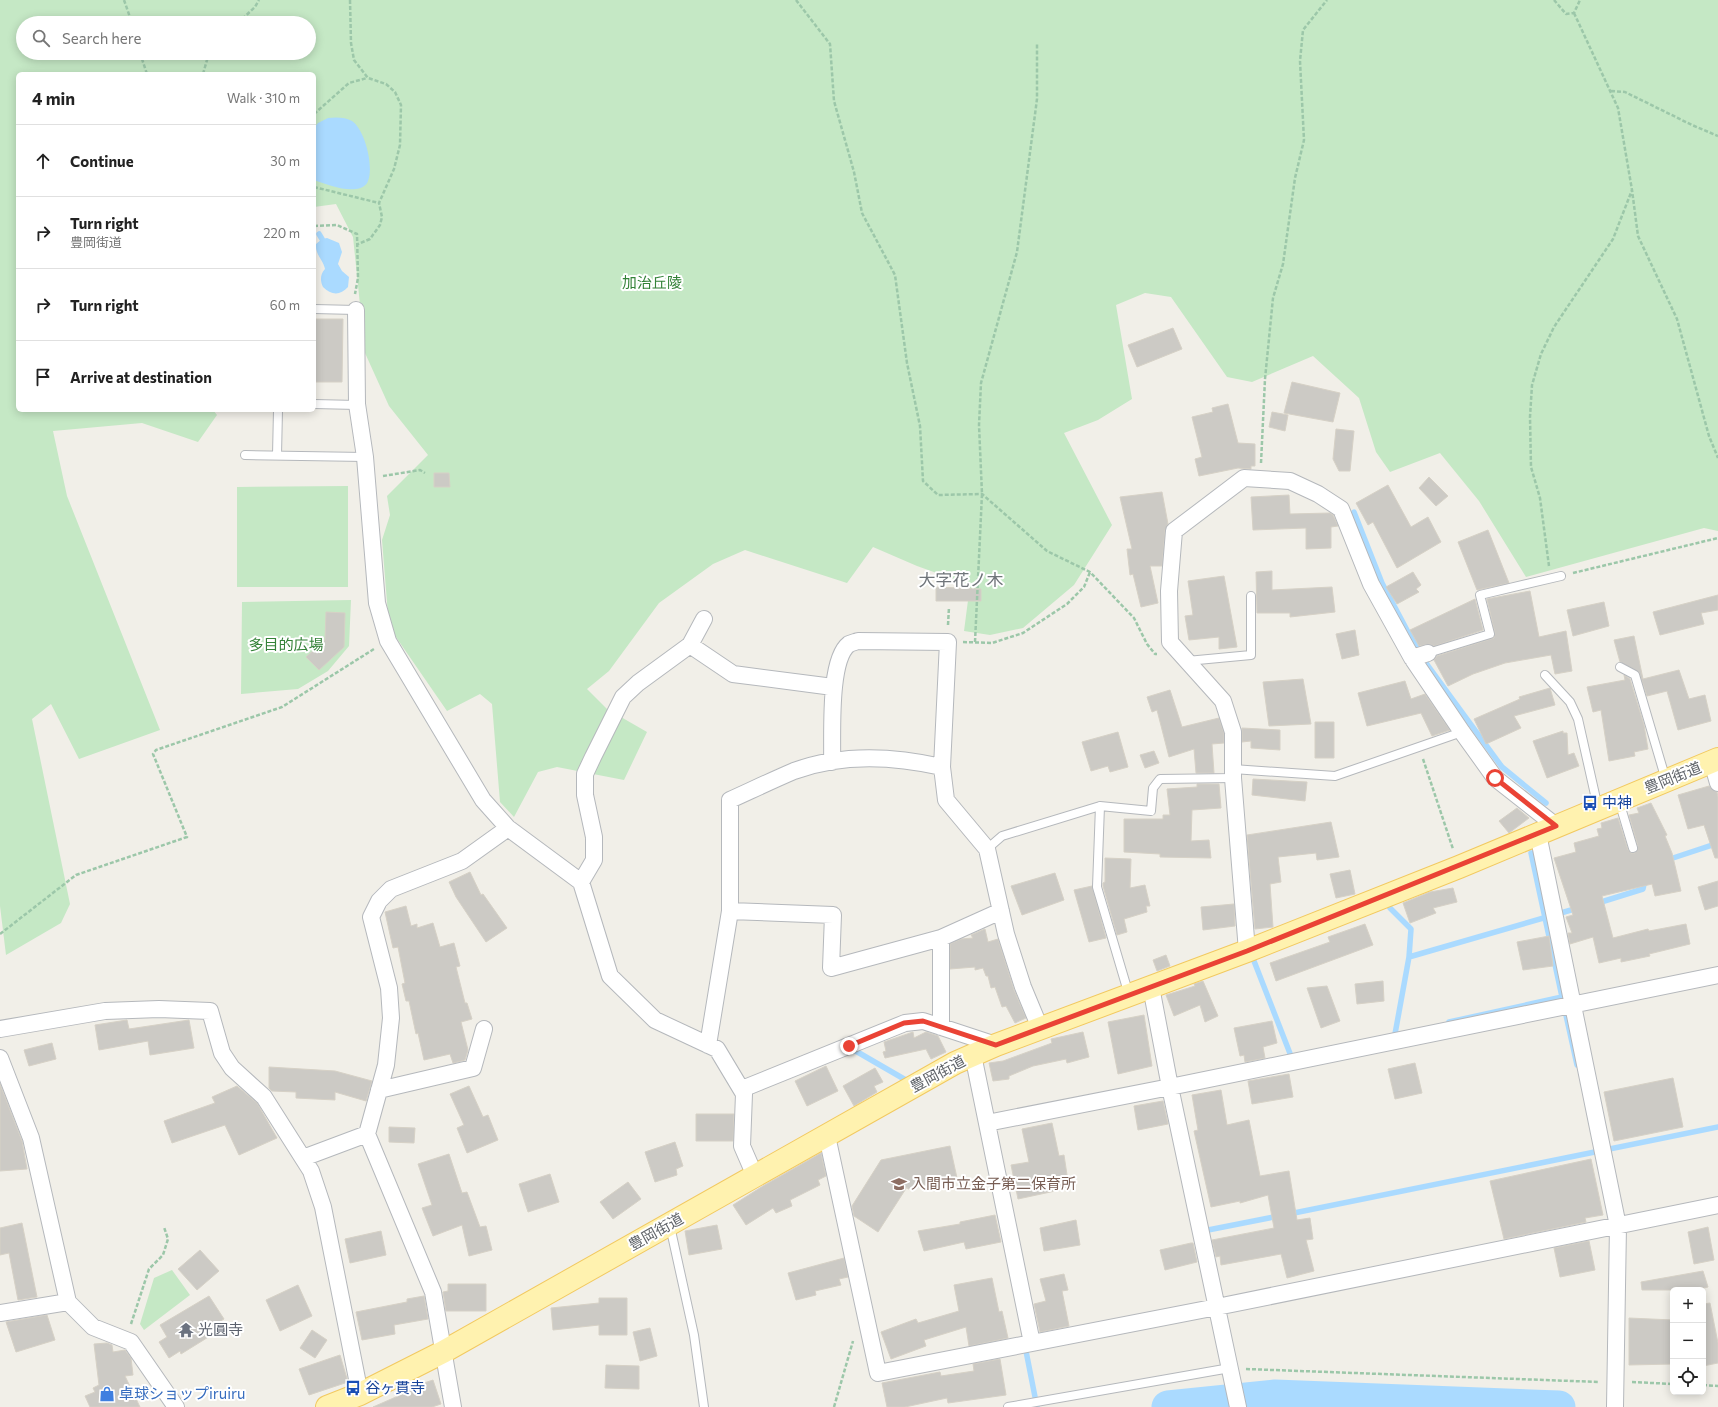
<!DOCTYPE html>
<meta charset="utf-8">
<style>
:root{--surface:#fff;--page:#f6f6f6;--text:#222;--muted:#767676;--line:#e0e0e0}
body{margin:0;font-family:Commissioner,"Noto Sans JP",sans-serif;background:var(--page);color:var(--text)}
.controls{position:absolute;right:12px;bottom:12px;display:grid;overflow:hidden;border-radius:6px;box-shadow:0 2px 10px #0003}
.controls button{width:36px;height:36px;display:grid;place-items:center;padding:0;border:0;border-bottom:1px solid var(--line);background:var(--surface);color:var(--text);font:20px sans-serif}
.stop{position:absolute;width:12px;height:12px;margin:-9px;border:3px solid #ea4335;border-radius:50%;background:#fff}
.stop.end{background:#ea4335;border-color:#fff;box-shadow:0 1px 4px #0008}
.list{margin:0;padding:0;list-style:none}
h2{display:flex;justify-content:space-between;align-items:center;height:52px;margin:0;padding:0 16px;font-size:17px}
h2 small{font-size:13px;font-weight:400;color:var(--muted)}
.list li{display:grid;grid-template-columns:26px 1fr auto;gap:12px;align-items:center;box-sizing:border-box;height:72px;padding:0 16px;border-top:1px solid var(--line)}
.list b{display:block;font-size:15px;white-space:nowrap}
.list p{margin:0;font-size:13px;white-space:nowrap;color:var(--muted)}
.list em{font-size:13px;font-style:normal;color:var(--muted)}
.icon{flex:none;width:22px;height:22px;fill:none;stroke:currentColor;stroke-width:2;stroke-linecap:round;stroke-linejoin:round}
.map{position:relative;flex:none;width:1718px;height:1407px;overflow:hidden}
.search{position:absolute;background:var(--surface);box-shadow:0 2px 10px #0003;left:16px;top:16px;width:300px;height:44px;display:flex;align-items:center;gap:10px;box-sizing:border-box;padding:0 14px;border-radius:22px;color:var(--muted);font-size:15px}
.panel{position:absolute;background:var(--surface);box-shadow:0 2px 10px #0003;left:16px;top:72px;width:300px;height:340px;border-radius:6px}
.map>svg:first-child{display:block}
</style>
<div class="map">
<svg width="1718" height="1407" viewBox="0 0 1718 1407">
<rect width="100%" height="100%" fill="#f1efe8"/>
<path fill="#c5e8c5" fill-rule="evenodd" d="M0,0h1718v531l-14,-3 -178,49 -47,-76 -39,-48 -50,19 -14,-20 -17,-54 -46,-42 -61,26 -25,-5 -56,-80 -26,-4 -29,12 16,94 -34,21 -34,13 48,92 -38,60 -51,43 -33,7 -26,-4 6,-46 -53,-19 -44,-19 -26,36 -102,-33 -32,14 -54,39 -50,68 -22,18 20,20 40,23 -23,48 -67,-13 -19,5 -24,45 -14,-15 -8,-98 -12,-10 -33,17 -58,-84 -7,-87 8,-25 -3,-19 41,-41 -39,-49 -24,-53 -12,-116 -17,-33 -22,3v-133h-296v336h195l4,5 -19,27 -56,-19 -89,8 14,65 93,234 -81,29 -28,-55 -19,15 38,185 -9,19 -55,32 -6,-49zM23,23h286v30h-286z
M348,486v101h-111v-100z
M351,600l-2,46 -21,25 -30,18 -57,5 1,-92z
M172,1270l18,25 -46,35 -4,-6 14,-46z"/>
<path fill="#aadaff" d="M328,118c7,-1 18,-1 24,3 13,9 22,45 16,60 -1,4 -7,8 -12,8 -13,2 -30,-5 -42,-9v-52l4,-5z
M327,238l12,5 3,9 -4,12 4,7 7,6 -1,10c-8,9 -17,8 -25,0 -3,-6 -3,-13 2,-18 -2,-10 -10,-14 -9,-25l6,-5z"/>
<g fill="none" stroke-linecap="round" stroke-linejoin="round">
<path stroke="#aadaff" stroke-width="5.5" d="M319,234l3,5
M1354,512l28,71 26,49 20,34 74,101 44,36
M1531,853l31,144
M1667,860l51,-17
M1598,903l45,-14 2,-9
M1390,908l21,21 -2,28 -14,77
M1409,957l169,-49
M1254,961l37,95
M1449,1022l113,-25 15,68
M854,1050l57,33
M1289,1214l429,-87
M1203,1231l76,-15
M1025,1346l12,61"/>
<path stroke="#aadaff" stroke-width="33" d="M1168,1407l107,-11 284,11"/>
</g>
<path fill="#cccac5" stroke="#d6d1c6" d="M314,319h29l-1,63h-28z
M1173,328l9,21 -45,18 -9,-22z
M1292,382l48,11 -7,29 -49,-9z
M1228,404l10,39 17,1v22h-4v3l-13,-1 -39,8 -4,-17 7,-2 -10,-40 21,-5 -1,-4z
M1272,412l16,3 -3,16 -16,-4z
M1336,429l18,2 -4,40h-11l-6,-12z
M434,473h15l1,14h-16z
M1429,477l19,19 -12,10 -17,-18z
M1388,485l23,42 17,-10 13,25 -44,26 -24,-46 -5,3 -12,-22z
M1162,492l6,32 -3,6 -3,36h-12l8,37 -17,4 -8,-33 -3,1 -3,-26h5l-12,-52z
M1289,495l1,19 40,-1 3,2 5,11 -7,1v21l-25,1v-21l-53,2 -2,-33z
M1488,530l21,53 -32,7 -19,-48z
M1272,571v19l60,-3 3,25 -45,5v-4h-33l-1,-41z
M1413,572l8,13 -5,4 3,3 -22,12 -11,-17z
M1224,576l13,71 -18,2v-12l-30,3 -4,-24 8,-1 -5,-34z
M936,587l45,2v12h-45z
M1530,591l9,46 27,-6 6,40 -17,3 -4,-19 -46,8 -32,11 -25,12 -14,-26 3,-4 57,-18 1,-5 -8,-34z
M1718,595v15l-17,3 3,11 -44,11 -7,-23z
M1475,599l8,31 -49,16 -4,-2 -11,2 -9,-16z
M1604,602l5,24 -36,10 -6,-26z
M326,612l19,1 -1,34 -25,23 -13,-13 19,-17z
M1355,630l4,25 -17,4 -6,-25z
M1634,636l9,43 36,-9 10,29 16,-4 6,26 -33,9 -11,-39 -20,5 -8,-24 -19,-10 -6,-22z
M1624,675l6,4 14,46 4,24 -14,3 1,4 -26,5 -8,-51 -8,2 -6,-25 38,-7z
M1303,679l8,45 -42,2 -6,-44z
M1405,681l6,18 14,-5 25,36 -18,6 -11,-23 -54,13 -9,-33z
M1550,688l5,17 -41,11 7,12 -35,16 -12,-25 46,-20 -1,-2z
M1170,690l12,37 37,-9 5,15v10l-12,1 2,29h-18l-2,-24 -25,8 -12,-47 -5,2 -5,-15z
M1315,722h19v36h-19z
M1242,728l38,2v20l-29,-2v-7l-9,1z
M1563,731v2h4l1,22 6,-2 5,13 -32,12 -14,-37z
M1118,732l10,35 -18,5 -2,-6 -17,5 -9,-29z
M1154,751l5,12 -14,5 -5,-13z
M1253,779l54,3 -2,19 -53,-6z
M1197,784h22l2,24 -29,2 -1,31 18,-1 2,18 -51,-1v-3l-36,-2v-33h39v-4h7l-3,-26 30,-2z
M1709,786l8,6 1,5v61h-3l-11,-33 -16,4 -10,-34z
M1651,803l16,32 -2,1 7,17 9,38 -26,5 -3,-12 -50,12 11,42 35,-9 1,2 37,-7 4,20 -41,10 1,2 -29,6v-4l-22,5 -6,-26 -23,7 -2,-11h4l-6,-16 7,-2 -19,-57 22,-6 -2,-9 25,-7 -2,-7 5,-1 -1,-5 17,-5 10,32 3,3h4l3,-7 -9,-31 10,-2 -2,-5z
M1517,808l12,10 -20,15 -10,-12z
M1331,822l8,35 -22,3 -1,-7 -38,4 3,25 -11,2 3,43 -18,2 -8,-94z
M1105,858l26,1 -1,29 15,-3 5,21h-4l1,6 -23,7 3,13 -10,3 -14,-49v-3l2,-1z
M1350,870l5,24 -19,4 -6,-24z
M470,872l11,23 2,-1 24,34 -21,14 -30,-45 -7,-15z
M1055,873l9,27 -42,15 -11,-29z
M1718,881v25l-13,4 -7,-23z
M1092,886l14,52 -17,4 -15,-52z
M1453,888l4,14 -24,6 3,5 -26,10 -7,-20 27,-11z
M1234,904l1,22 -32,4 -2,-23z
M406,906l5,20 6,-2v4l16,-5 7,24 14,-4 6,23 -4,1 9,36h2l5,16 -11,3 7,28 -3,10 -12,3 -3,-9 -26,6 -6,-27 -2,1 -7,-33h-3l-4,-17 3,-1 -7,-36 -5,1 -8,-36z
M1365,924l8,21 -97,36 -6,-18 60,-21 -2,-5z
M985,929l3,13 10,-3 16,51 12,28 -11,5 -9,-17 -4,1 -7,-20 -4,1 -3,-12h-2l-3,-8 -8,2v-3l-25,2v-25l11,-5 12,-1 -2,-3z
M1549,936l4,30 -30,4 -6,-28z
M1166,955l4,11 -13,5 -4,-11z
M1203,981l15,35 -13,6 -5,-17 -26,11 -8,-21 29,-9 -1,-2z
M1383,981l1,20 -27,3 -2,-20z
M1327,986l13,35 -19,7 -14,-40z
M1144,1015l8,51 -34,8 -10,-52z
M127,1020l2,9 60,-9 5,28 -44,7 -2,-14 -49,9 -4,-25z
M1272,1021l5,22 -14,4 2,11 -20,4 -1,-7 -4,1 -6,-28z
M913,1032l1,6 12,-6 12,4 8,16 -15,7 -5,-10 -41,9 -2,-6 3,-1 -2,-9z
M1083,1032l6,25 -22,6 -1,-4 -33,7 -24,10v3l-16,2 -4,-18 14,-2 49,-18 -1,-4z
M52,1043l4,16 -27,7 -5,-16z
M1415,1063l7,30 -27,6 -7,-30z
M826,1066l12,25 -31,15 -12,-25z
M269,1067l66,4 37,10 -6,20 -31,-9v8l-39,-2v-6l-24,-1 -3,-3z
M875,1068l8,14 -9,4 3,6 -23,14 -11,-20z
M1289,1074l4,23 -41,7 -4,-23z
M1673,1078l10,49 -69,14 -10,-49z
M0,1084l22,57 5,28 -27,2z
M237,1086l20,17 20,35 -38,17 -14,-30 -53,18 -8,-22 51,-18 -3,-6z
M469,1086l14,31 5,-2 10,25 -31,13 -10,-25 7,-3 -14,-31z
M1221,1090l6,35 22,-5 11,56 29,-5 8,49 13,-2 3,21 -7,1 8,31 -27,7 -6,-24 -60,11 -1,-9 -4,1 -4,-17 62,-12 -6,-33 -28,8v-2l-29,6 -17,-76 4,-1 -6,-35z
M1163,1101l5,23 -30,6 -4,-24z
M696,1114h38l-1,27h-37z
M1052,1123l7,33 5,-1 5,33 -51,11 -7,-34 18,-3 -7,-33z
M389,1127l26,1 -1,15 -25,-1z
M675,1142l8,24 -7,3 1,6 -22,7 -10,-30z
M950,1146l7,32 -49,11 -1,-2 -29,45 -24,-16 -2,-10 29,-46z
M821,1153l5,23 -8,4 2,5 -30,15 2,6 -16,7 -3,-5 -27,17 -13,-20 30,-19z
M449,1154l13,39 5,-1 13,35 6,-1 6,24 -23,6 -7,-31 -29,11 -11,-28 10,-3 -14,-41z
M1591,1159l12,56 -18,3 1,4 -82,17 -14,-58z
M550,1174l9,28 -31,10 -9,-28z
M628,1182l13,17 -28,20 -13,-17z
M995,1215l6,27 -35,7 -2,-7 -40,9 -6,-20 42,-7v-2z
M1076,1220l4,25 -36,6 -4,-23z
M22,1223l15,74 -19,3 -9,-47 -9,2v-27z
M717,1225l5,24 -33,6 -4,-24z
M1708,1227l6,33 -20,4 -6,-32z
M381,1231l5,24 -36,8 -5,-24z
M1589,1241l6,29 -35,7 -6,-29z
M1191,1243h2l4,19 -32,8 -5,-20z
M200,1250l19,21 -22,19 -19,-21z
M844,1258l4,19 -9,2 2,6 -26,6 1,4 -20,5 -8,-27z
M1703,1271l5,16 -12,3h-54l-1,-8z
M1064,1274l4,16 -6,1 7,35 -29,6 -6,-28 12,-3 -6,-22z
M992,1278l7,34 3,-1 6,27 -39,8 -3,-19 -42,13 2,6 -35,13 -10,-27 35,-13 2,4 41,-12 -5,-26z
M448,1284h38v27h-40l-3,-19 5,-1z
M298,1285l14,31 -32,15 -14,-31z
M209,1296l15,23 -18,11 4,6 -29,18 -1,-3 -11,7 -10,-16 8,-5 -7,-12z
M424,1296l4,23 -34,6 1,9 -33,6 -6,-28 51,-10v-3z
M599,1298h28v37h-28v-10l-46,5 -2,-22 48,-5z
M1710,1303l8,40v20l-15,3v-62z
M47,1315l8,25 -39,12 -10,-30z
M1629,1318l44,2v44l-44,1z
M650,1328l7,28 -17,5 -7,-29z
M312,1330l15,10 -12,18 -15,-10z
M107,1343l5,2 1,7 12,-2 6,8 2,17 -8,1 15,31h-50l-5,-11 10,-4 -2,-4 6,-3 -5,-41z
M340,1355l8,27 -39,13 -10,-26z
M1000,1359l6,36 -58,8 -1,-5 -42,9h-18l-5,-24 58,-11 1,4 33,-5 -1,-7z
M606,1365l33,1v23l-34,-1z
M433,1380l8,24 -9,3h-59l32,-14 -2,-3z"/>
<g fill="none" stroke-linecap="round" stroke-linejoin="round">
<defs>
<path id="service" d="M314,309l42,1
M314,404l43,1
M245,455l120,2
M277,455l1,-45
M1428,653l62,-19 -10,-39 81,-19
M1187,661l64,-6v-59
M1620,667l15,8 31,105
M1545,675l25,27 8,17 20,89
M1233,769l102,7 127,-44
M1619,801l14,47
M1100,806l51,5 2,-23 7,-9 73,-1
M987,849l15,-13 98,-30 -3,81 32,108
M670,1226l24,109 10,72
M1008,1407l222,-39"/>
<path id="minor" d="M356,310l1,94 8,53 12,146 11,38 95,159 25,28 73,54 29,94 45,44 62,29 27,45 -2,52 13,30
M690,645l43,29 100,13
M1412,658l16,-5
M832,762c1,-26 -4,-102 17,-118 2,-1 6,-2 9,-3l90,1 -6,125 4,33 41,49 19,85 17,53 17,41
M1712,762l6,21
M1538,834l80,392 -3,181
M581,882l13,-22v-23l-9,-42v-21l8,-17 30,-60 15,-14 52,-38 14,-26
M730,911l103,4 -2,53 110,-30 60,-27
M941,938v89
M1247,951l-14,-173v-46l-10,-31 -53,-59 -1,-51 5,-60 70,-53 46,3 28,13 23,15 30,75 41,74 50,74 33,46 61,48
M1151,987l19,100 68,320
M0,1029l105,-18 54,-2 51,2 12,42 10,15 32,29 47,74 12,36 37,187
M708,1045l22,-134v-111c22,-10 43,-20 64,-29 48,-18 100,-15 148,-4
M973,1055l59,288
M0,1058l31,80 37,164 25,25 38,15 45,65
M742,1089l163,-66 18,-2 73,24
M379,1090l94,-22 11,-39
M987,1123l183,-36 548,-112
M827,1136l51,237 339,-66 501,-102
M303,1158l64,-24
M0,1313l68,-11
M453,1407l-20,-115 -66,-158 19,-69 5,-47 -2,-30 -18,-71 8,-16 12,-12 71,-28 46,-33"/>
<path id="primary" d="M327,1407l33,-13 83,-42 512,-289 41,-18 251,-94 212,-84 259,-108"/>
</defs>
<use href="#service" stroke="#b5b8bc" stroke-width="10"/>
<use href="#minor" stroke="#b5b8bc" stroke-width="18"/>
<use href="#primary" stroke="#f2c960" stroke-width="24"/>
<path stroke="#9cc7a9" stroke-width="2.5" stroke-dasharray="4 2" stroke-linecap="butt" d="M124,0l8,23
M350,0l1,43 3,17 14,18 18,6 9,8 6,13 -1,40 -6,24 -15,34 3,14 -2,8 -10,14 -12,5
M796,0l34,44 4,57 20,71 8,41 33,62 12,88 13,63 3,55 15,14 44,-1 65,57 43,21 44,46 13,26 8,10h2
M1554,0l12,14 8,-1 6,-13
M1574,13l44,95 14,82 6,46 39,83 32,117 9,22
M238,23l17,-16 4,-7
M140,53l7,21
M203,74l6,-21
M1611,91l14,1 67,33 26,11
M314,114l35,-31 18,-5
M314,187l65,16
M314,226l23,-1 20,9 1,44 -3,16
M1261,463l4,-84 8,-81 10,-34 12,-86 9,-38 -4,-79 3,-31 24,-30
M383,476l37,-6 5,3
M1549,566l-9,-68 -9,-31 -1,-50 2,-32 9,-31 13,-27 59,-88 19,-49
M1573,573l145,-35
M948,625l1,-18
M963,642l29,1 31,-10 44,-29 17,-17 6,-15
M975,642l7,-148 -3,-69 2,-42 36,-131 20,-153v-56
M1423,759l30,90
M0,934l76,-59 111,-38 -34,-83 3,-4 126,-43 92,-58
M131,1324l18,-55 14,-14 5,-16 -4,-12
M1246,1369l353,13
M1632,1382l41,2
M1703,1385l15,1
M834,1407l19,-66"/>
<use href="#service" stroke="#fff" stroke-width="8"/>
<use href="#minor" stroke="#fff" stroke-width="16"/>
<use href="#primary" stroke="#fff2af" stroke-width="22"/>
</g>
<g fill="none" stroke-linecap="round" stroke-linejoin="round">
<path stroke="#ea4335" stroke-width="5" d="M849,1046l55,-23 19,-2 73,24 251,-94 309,-125 -61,-48"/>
</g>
<defs>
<symbol id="bus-bare" viewBox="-9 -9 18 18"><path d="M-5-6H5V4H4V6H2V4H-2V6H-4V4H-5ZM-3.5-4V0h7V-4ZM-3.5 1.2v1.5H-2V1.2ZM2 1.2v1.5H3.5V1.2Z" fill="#1a4fb4" stroke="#fff" stroke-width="2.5" paint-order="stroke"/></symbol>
<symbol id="school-bare" viewBox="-9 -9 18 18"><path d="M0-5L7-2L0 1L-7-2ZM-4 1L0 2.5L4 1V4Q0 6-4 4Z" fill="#8d6e63" stroke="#fff" stroke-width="2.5" paint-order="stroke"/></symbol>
<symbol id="temple-bare" viewBox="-9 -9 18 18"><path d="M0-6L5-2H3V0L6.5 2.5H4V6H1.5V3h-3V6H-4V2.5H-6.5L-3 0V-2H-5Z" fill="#6b7280" stroke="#fff" stroke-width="2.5" paint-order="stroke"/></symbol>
<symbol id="shop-bare" viewBox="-9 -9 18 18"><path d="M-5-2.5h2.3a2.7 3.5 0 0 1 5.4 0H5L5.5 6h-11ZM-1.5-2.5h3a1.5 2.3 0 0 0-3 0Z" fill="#3f7fe0" stroke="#fff" stroke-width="2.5" paint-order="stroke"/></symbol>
</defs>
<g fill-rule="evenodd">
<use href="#bus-bare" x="1579" y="792" width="22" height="22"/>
<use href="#school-bare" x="888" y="1173" width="22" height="22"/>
<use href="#temple-bare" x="175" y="1319" width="22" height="22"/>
<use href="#bus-bare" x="342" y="1377" width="22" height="22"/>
<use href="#shop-bare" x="96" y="1383" width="22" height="22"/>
</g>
<g text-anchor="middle" stroke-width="4" stroke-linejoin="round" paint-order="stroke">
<g font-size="15" fill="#348238" stroke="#fff">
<text x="652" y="288">加治丘陵</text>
<text x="286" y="650">多目的広場</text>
</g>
<g font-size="15" fill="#5f6368" stroke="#fff">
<text transform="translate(1673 778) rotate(-22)" y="5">豊岡街道</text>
<text transform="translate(938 1074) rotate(-28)" y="5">豊岡街道</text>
<text transform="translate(656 1232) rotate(-29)" y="5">豊岡街道</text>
</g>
<g font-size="15" fill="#164399" stroke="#fff" text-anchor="start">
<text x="1602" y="808">中神</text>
<text x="365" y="1393">谷ヶ貫寺</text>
</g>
<g font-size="15" fill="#785e54" stroke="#fff" text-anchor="start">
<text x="911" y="1189">入間市立金子第二保育所</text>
</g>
<g font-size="15" fill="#5b616d" stroke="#fff" text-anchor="start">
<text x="198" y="1335">光圓寺</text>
</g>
<g font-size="15" fill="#366cbe" stroke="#fff" text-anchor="start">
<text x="119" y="1399">卓球ショップiruiru</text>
</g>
<g font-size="17" fill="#70757a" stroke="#fff">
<text x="961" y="586">大字花ノ木</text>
</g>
</g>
</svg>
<div class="controls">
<button>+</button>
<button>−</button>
<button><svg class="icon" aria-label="locate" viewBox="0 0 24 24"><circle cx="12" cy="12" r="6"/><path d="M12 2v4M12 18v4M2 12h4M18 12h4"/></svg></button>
</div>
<div class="stop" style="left:1495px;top:778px"></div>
<div class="stop end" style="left:849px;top:1046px"></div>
<div class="search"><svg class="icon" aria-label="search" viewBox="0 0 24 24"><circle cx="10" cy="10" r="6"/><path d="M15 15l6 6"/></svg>Search here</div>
<section class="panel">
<h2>4 min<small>Walk · 310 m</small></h2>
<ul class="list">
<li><svg class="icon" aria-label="ahead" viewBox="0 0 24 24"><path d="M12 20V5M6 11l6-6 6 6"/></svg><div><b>Continue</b></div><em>30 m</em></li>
<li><svg class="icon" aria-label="right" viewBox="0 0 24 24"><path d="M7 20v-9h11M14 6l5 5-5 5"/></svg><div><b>Turn right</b><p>豊岡街道</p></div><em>220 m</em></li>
<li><svg class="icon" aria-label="right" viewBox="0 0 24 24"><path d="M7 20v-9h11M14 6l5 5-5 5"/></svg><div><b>Turn right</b></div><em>60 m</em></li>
<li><svg class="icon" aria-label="arrive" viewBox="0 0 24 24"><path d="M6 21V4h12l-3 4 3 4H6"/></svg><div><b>Arrive at destination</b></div></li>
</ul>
</section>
</div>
